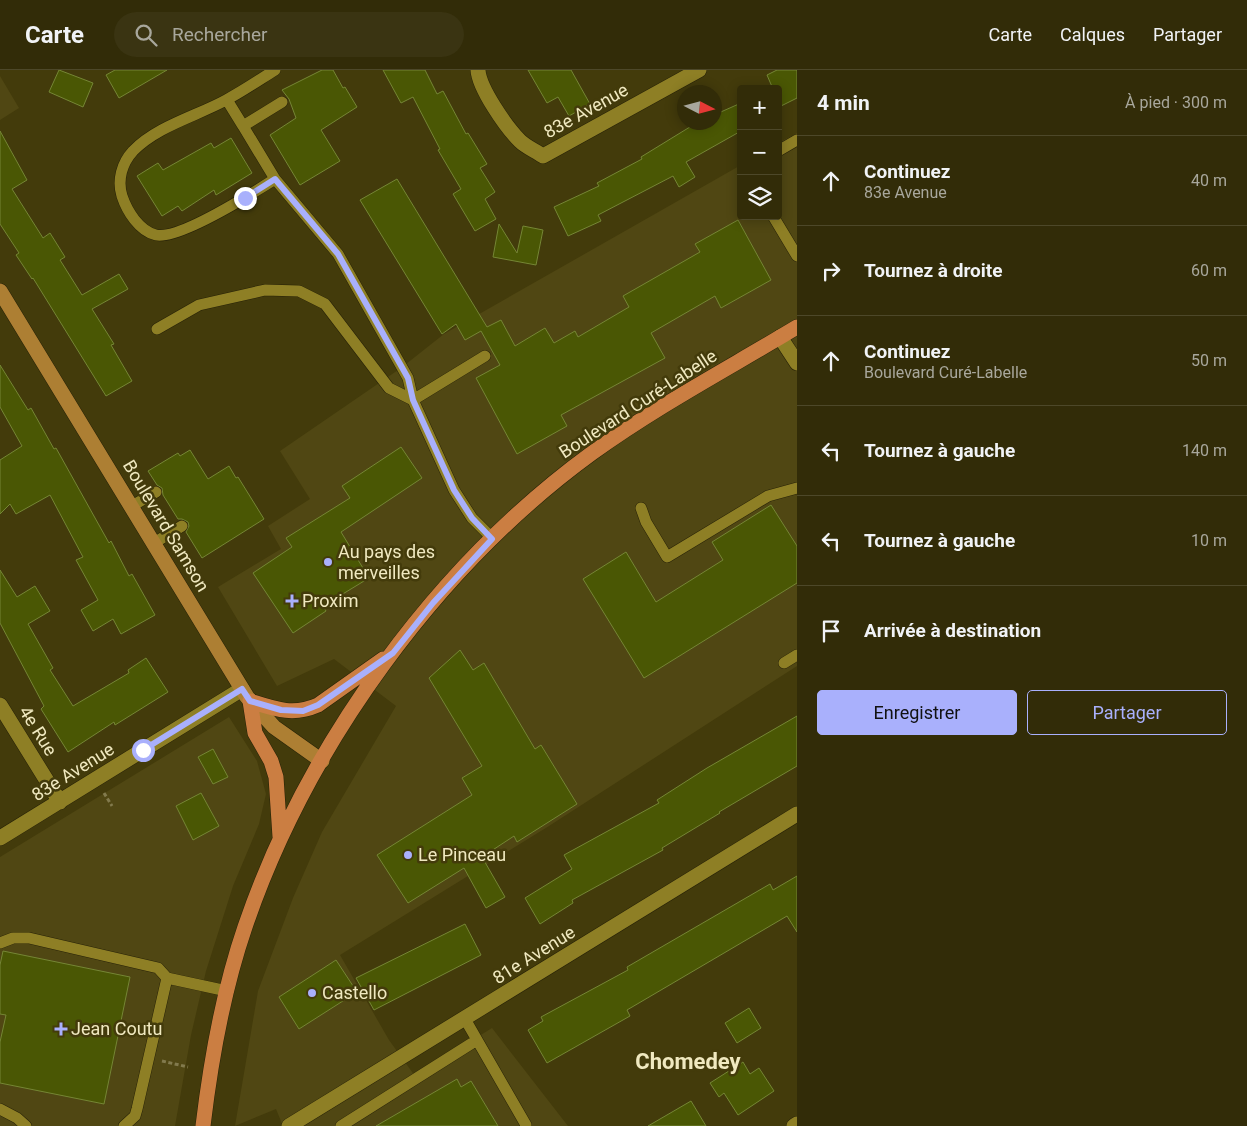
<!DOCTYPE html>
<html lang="fr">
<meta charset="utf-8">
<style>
:root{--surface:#322c08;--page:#3a3412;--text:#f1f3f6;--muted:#a8a79c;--line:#4d4829;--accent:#a9b0fc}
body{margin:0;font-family:Roboto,sans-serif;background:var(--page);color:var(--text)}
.controls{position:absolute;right:15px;top:15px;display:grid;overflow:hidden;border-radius:5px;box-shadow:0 2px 12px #0003}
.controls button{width:45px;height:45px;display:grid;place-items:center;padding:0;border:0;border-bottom:1px solid var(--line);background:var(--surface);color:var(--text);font:25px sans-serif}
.compass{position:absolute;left:677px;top:15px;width:45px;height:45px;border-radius:50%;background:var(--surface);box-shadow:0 2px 12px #0003;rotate:96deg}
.stop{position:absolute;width:15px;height:15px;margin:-11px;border:4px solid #a9b0fc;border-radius:50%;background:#fff}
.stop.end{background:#a9b0fc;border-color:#fff;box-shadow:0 1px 5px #0008}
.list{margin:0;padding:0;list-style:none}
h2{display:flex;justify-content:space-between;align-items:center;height:65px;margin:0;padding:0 20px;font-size:21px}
h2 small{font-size:16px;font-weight:400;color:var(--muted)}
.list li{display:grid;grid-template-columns:32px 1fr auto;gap:15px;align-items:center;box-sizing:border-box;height:90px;padding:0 20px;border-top:1px solid var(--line)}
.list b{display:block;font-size:19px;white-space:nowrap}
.list p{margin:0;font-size:16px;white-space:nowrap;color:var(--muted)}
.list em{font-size:16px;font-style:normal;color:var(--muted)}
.actions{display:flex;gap:10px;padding:15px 20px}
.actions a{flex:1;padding:11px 0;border:1px solid var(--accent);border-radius:5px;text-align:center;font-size:18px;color:var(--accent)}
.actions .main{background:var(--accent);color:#111}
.icon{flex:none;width:28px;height:28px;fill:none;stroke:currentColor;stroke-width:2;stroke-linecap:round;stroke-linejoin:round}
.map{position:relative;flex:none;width:797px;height:1056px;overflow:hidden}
header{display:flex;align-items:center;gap:30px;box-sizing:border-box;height:70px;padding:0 25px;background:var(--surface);border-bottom:1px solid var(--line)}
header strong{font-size:24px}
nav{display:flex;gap:28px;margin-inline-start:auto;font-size:18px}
.search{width:350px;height:45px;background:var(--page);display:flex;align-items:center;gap:12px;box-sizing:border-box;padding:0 18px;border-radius:28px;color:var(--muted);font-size:19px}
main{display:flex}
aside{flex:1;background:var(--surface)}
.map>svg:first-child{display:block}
</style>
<header>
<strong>Carte</strong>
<div class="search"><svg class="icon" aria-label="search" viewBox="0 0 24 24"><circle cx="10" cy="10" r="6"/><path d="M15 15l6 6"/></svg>Rechercher</div>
<nav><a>Carte</a><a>Calques</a><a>Partager</a></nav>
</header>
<main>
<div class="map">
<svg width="797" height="1056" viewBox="0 0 797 1056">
<rect width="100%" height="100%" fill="#433b0b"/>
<path fill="#504713" d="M0,6l19,32 -19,12z
M797,63v533l-248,160 -209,129 49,85 26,36 77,-48 76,98h-285l-7,-17 -41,17 23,-135 35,-93 29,-66 74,-126 -62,-47 -57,27 -59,-99 63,-38 -13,-23 42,-27 -30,-48 121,-83 43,-34 297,-169v51h37v-73z
M229,647l28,44 9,33 -7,30 -26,62 -27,85 -15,64 -16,91h-175v-269z"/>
<path fill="#4a5704" stroke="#758635" d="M59,0l34,13 -10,24 -34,-15z
M115,0h52l-48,28 -13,-23z
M322,0h11l10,18 2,-1 12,20 -36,23 19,31 -40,24 -30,-50 26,-17 -7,-19 -7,-9z
M383,0h42l12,24 6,-3 23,43 2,-1 19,31 -7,4 15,24 -10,7 11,20 -21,12 -22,-37 8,-5 -23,-39 2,-1 -27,-52 -12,6z
M528,0h43l19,34 -21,12 -11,-19 -11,6z
M777,0h20v28l-16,8 -3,-17h-5l-6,-14z
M741,33v28l-55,31 9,15 -16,10 -6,-11 -75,39 3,6 -33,15 -14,-29 45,-21 -2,-3 45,-24 -1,-2 57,-35h16v-7z
M0,61l27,49 -15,9 31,49 7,-5 15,24 -5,3 22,35 37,-21 9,15 -36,20 22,35 -3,1 21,36 -26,15 -73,-118 -1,1 -16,-24 3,-2 -19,-29z
M231,68l21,35 -36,22 -2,-5 -32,21 -4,-5 -16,10 -25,-40 21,-13 5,7 48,-27 3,5z
M397,109l90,148 14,-7 14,26 30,-18 9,15 21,-12 3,6 51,-30 -6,-11 77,-44 -5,-8 43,-24 33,60 -50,28 -6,-12 -64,37 14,25 -104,57 6,11 -50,28 -41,-76 24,-13 -19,-34 -16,9 -9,-16 -14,10 -82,-134z
M499,154l18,29 6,-27 20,4 -7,35 -43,-8z
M0,295l28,45 3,-2 23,41 2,-1 53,95 2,-2 18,35 3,-2 23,41 -34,19 -8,-15 -20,12 -12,-21 17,-10 -22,-40 7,-3 -33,-62 -34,19 -6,-10 -10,10v-54l22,-14 -22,-39z
M401,377l21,31 -81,54 28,46 -46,28 3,5 -33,22 -40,-60 39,-26 -6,-9 64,-40 -8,-12z
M190,380l18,29 21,-13 7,12 2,-1 26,42 -62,39 -16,-26 3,-6 -1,-4 -6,-3h-4l-15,-24 -1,-7 -5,-3 -9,-14 30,-18 2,3z
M771,435l26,41v37l-153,95 -61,-99 43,-27 30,50 67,-42 -11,-18z
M0,500l17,27 18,-11 15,25 -22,13 25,44 -3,2 23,36 56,-33 -1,-3 18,-12 22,34 -53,33 -1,-3 -46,30 -27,-43 3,-3 -44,-83z
M460,580l13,20 11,-7 51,86 6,-4 36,59 -60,38 -3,-6 -32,21 23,40 -19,11 -22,-40 -56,35 -31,-48 95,-60 -10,-17 20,-12 -53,-88z
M797,646v50l-78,46 1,1 -58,35 1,2 -91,50 1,3 -33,21 -15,-26 47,-29 -8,-14 95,-52 -2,-3 50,-32z
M213,679l15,28 -15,7 -15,-27z
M201,723l18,33 -26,14 -17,-34z
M797,806v56l-10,-16 -160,94 3,6 -83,47 -19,-33 15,-9 -2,-4 87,-47 -1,-3 143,-83 3,6z
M465,854l16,31 -107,55 -18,-32z
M3,881l127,26 -26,127 -104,-21v-41l6,-27 -6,-1v-49z
M336,890l21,32 -58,37 -20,-32z
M749,938l12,20 -24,15 -12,-20z
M743,992l7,12 9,-6 15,23 -36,24 -14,-22 -5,4 -9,-14z
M457,1009l4,8 10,-6 27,45h-122z
M691,1031l15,25h-58z"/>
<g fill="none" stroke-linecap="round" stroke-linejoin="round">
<defs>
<path id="lane" d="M275,0c-16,10 -32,21 -49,30 -29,16 -69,26 -93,51 -11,12 -16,29 -11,45 5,15 17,35 34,39 23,5 97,-42 119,-56l-32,-53 39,-24
M227,30l16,26
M778,81l19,-11
M275,109l63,75 70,124 5,22
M773,146l24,40
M157,259l42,-24 66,-15 34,1 26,13 64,84 24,12
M485,286l-72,44 41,90 18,28 21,21
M132,436l24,-14
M641,438l5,14 21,35 101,-61 29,-8
M154,473l28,-17
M784,593l13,-8
M0,873l13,-5h16l129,30 9,10 60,13
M465,949l61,106
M0,1039l17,9 9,8
M124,1056l11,-10 2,-7 30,-131
M341,1056l136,-86"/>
<path id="street" d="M478,0c1,18 28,57 42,71 6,6 16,10 23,15l156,-86
M780,267l17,26
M0,635l60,97
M0,768l242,-149
M289,1056l508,-312
M794,1056l3,-2"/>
<path id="secondary" d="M0,221l247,406 27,30 48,34"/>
<path id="primary" d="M280,767l-4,-60 -5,-16 -16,-28 -5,-32c25,8 43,15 68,4l65,-46
M203,1056c8,-67 20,-135 42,-199 62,-182 192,-361 347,-474 65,-47 137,-85 205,-126"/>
</defs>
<use href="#lane" stroke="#272207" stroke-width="12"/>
<use href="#street" stroke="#272207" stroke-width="16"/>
<use href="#secondary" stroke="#272207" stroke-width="16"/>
<use href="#primary" stroke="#272207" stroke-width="16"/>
<path stroke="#827a4d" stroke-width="3" stroke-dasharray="4 2.5" stroke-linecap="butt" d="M104,723l8,13
M162,991l26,6"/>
<use href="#lane" stroke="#8e7f25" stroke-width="11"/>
<use href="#street" stroke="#8e7f25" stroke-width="15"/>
<use href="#secondary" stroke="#ad7f33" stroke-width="15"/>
<use href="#primary" stroke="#cb7e42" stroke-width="15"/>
</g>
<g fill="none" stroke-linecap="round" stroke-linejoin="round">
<path stroke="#a9b0fc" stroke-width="6" d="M143,680l99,-61 8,12 31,9 22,1 15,-6 75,-52 40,-50 59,-64 -20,-21 -18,-28 -41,-90 -5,-22 -70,-124 -63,-75 -30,19"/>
</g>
<g fill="#a9b0fc" stroke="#433b0b" stroke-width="2">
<circle cx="328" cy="492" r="5"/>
<path d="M289.5 523.5h5v5h5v5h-5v5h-5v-5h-5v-5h5z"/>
<circle cx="408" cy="785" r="5"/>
<circle cx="312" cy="923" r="5"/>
<path d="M58.5 951.5h5v5h5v5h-5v5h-5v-5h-5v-5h5z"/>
</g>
<g text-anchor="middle" stroke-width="5" stroke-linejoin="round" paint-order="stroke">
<g font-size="18" fill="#f0e9c0" stroke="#433b0b">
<text transform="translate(586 41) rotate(-29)" y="6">83e Avenue</text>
<text transform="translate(638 334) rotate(-33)" y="6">Boulevard Curé-Labelle</text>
<text transform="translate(166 456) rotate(59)" y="6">Boulevard Samson</text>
<text transform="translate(38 661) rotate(58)" y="6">4e Rue</text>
<text transform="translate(73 702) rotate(-32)" y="6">83e Avenue</text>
<text transform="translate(534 885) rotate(-32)" y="6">81e Avenue</text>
</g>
<g font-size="18" fill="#f0e9c0" stroke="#433b0b" text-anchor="start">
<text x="338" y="488">Au pays des<tspan x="338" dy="21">merveilles</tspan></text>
<text x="302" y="537">Proxim</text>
<text x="418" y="791">Le Pinceau</text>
<text x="322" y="929">Castello</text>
<text x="71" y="965">Jean Coutu</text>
</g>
<g font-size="22" font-weight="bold" fill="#f0e9c0" stroke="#433b0b">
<text x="688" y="999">Chomedey</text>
</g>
</g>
</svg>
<div class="controls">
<button>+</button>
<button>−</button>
<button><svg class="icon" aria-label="layers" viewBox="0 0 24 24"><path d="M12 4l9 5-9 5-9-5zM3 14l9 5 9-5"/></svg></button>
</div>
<svg class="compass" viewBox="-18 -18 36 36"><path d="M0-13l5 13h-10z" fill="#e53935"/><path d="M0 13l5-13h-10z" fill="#a8a79c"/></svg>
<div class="stop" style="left:143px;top:680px"></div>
<div class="stop end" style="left:245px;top:128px"></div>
</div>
<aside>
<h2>4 min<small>À pied · 300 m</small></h2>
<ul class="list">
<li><svg class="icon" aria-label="ahead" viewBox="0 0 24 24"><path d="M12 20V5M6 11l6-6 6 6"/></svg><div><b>Continuez</b><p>83e Avenue</p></div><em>40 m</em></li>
<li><svg class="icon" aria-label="right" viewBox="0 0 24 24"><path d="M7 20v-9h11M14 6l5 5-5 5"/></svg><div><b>Tournez à droite</b></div><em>60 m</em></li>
<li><svg class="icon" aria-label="ahead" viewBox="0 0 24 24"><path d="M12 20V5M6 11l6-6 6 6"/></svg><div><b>Continuez</b><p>Boulevard Curé-Labelle</p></div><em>50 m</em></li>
<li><svg class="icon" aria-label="left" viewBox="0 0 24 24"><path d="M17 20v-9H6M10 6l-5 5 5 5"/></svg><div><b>Tournez à gauche</b></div><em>140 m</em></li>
<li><svg class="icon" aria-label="left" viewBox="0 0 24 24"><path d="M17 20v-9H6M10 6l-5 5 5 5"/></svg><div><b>Tournez à gauche</b></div><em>10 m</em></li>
<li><svg class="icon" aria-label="arrive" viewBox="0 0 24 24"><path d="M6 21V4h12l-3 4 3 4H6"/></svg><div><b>Arrivée à destination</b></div></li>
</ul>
<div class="actions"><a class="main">Enregistrer</a><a>Partager</a></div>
</aside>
</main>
